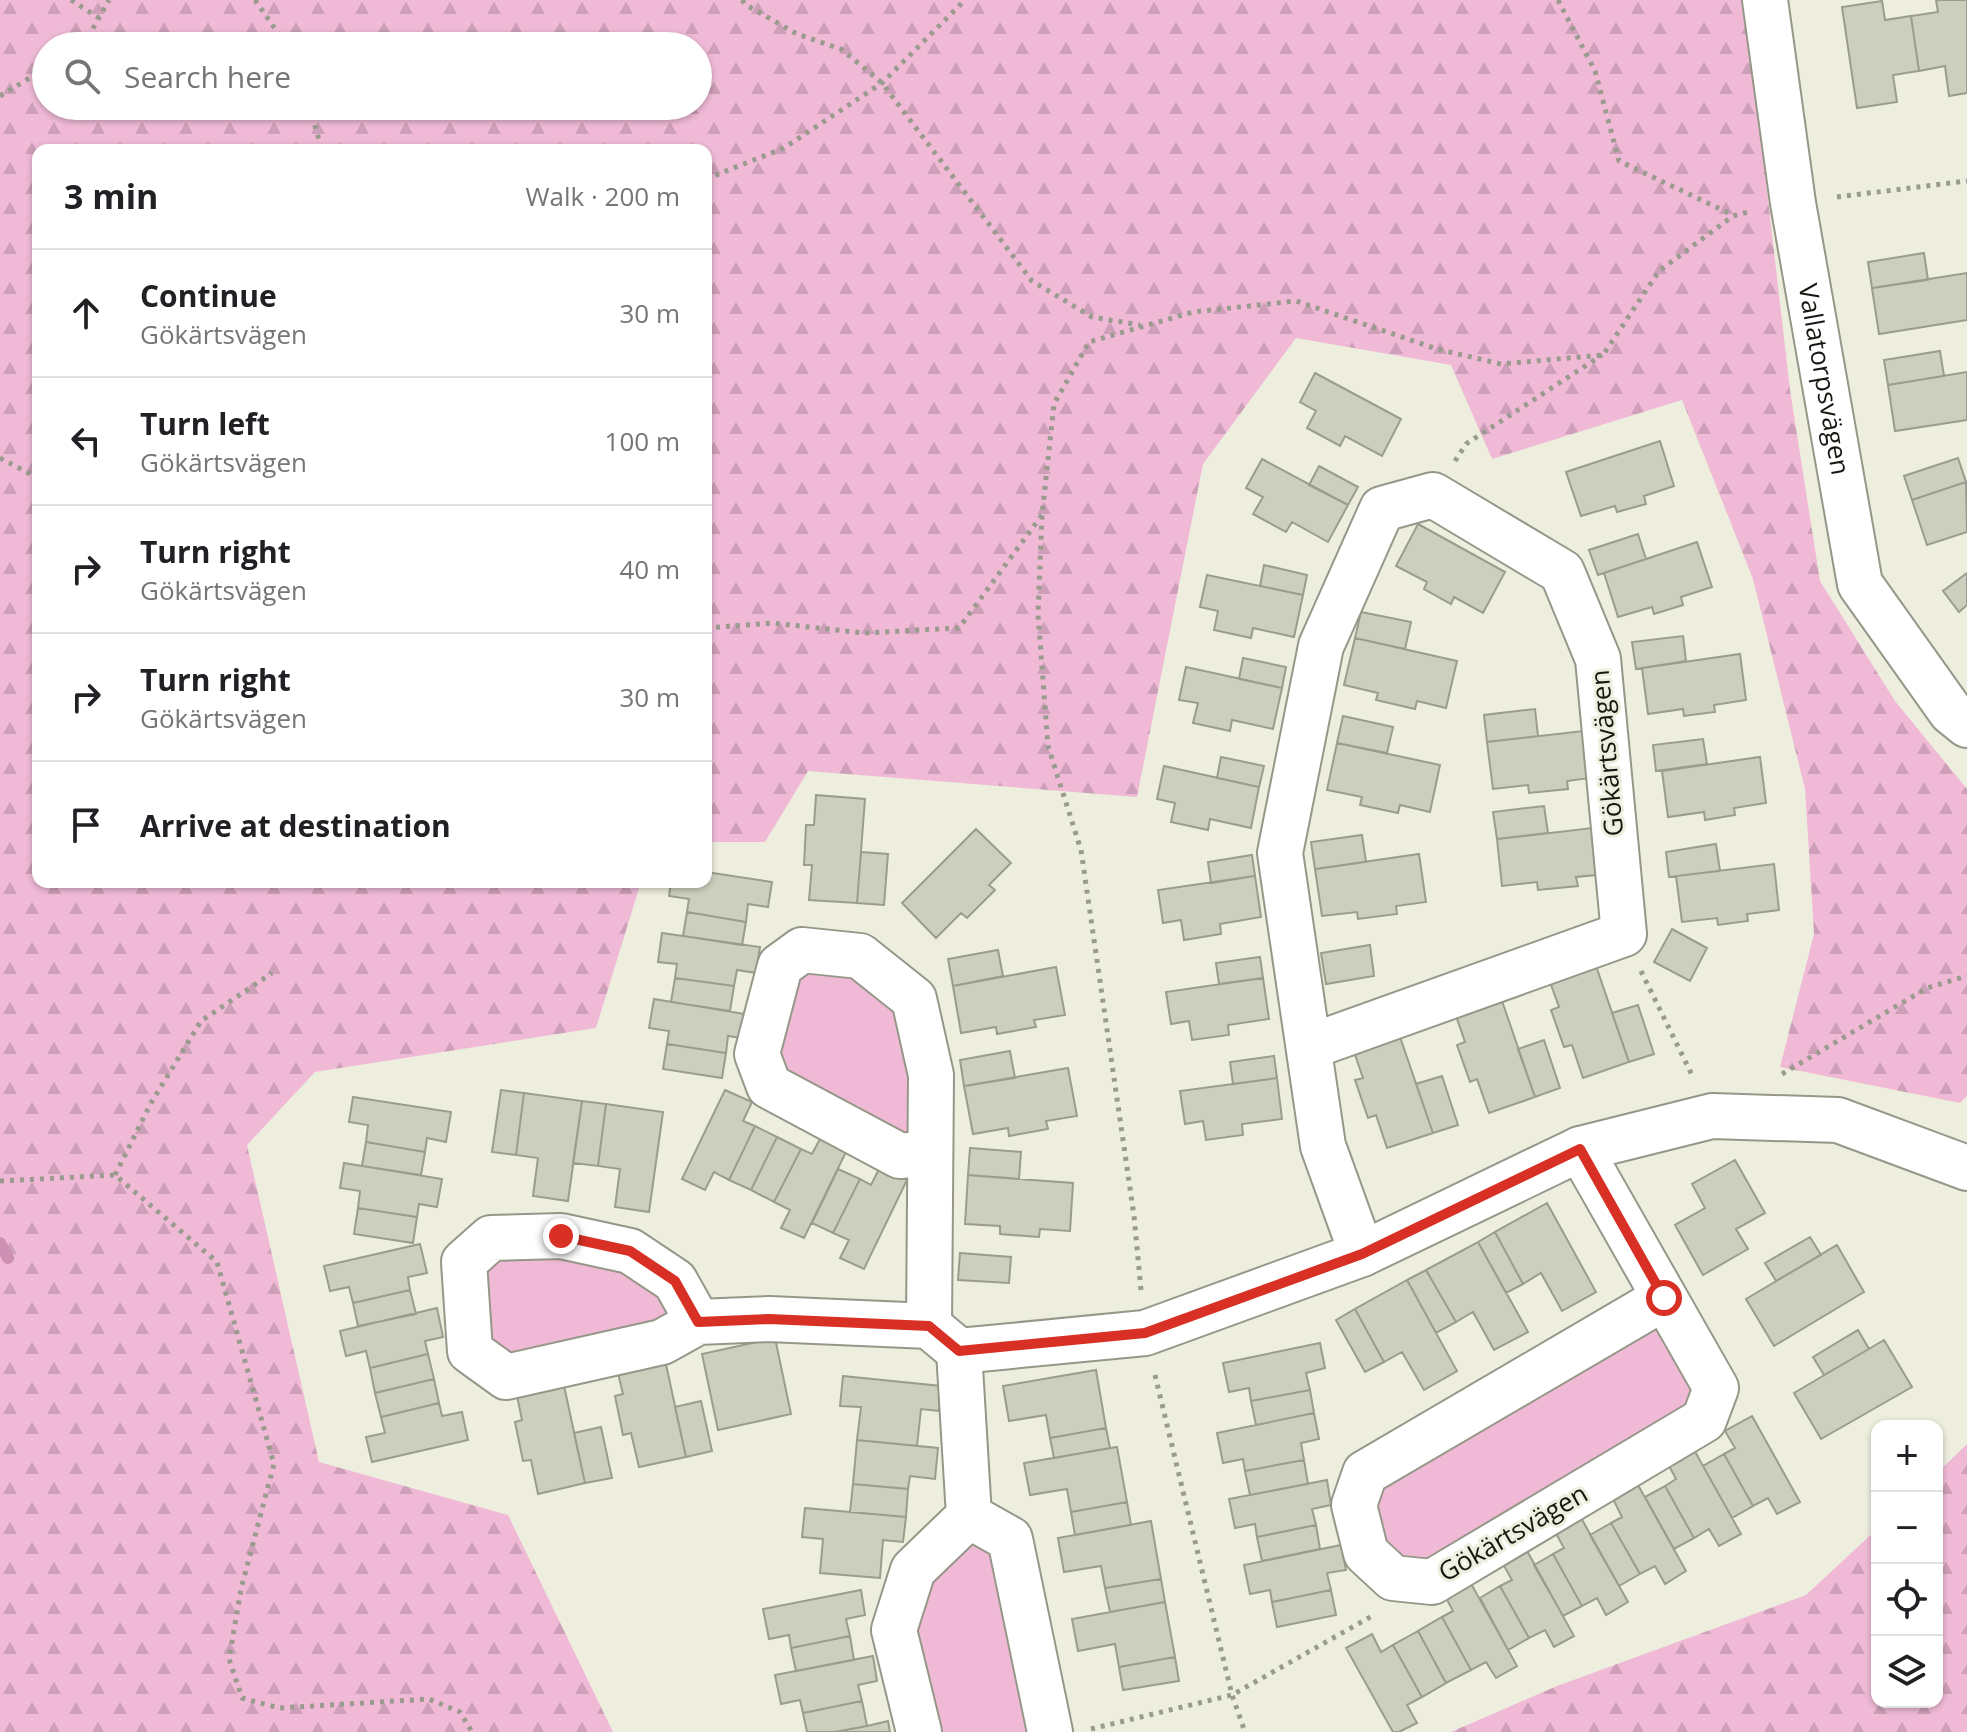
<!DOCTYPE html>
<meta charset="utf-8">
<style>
:root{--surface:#fff;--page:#f6f6f6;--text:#202124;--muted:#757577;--line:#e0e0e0}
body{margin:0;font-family:"Open Sans",sans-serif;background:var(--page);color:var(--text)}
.controls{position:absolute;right:24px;bottom:24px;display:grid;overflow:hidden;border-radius:16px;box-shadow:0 2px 6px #0004}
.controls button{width:72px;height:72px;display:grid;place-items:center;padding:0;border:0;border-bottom:2px solid var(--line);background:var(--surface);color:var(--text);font:40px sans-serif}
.stop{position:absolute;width:24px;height:24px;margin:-18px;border:6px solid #d93025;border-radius:50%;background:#fff}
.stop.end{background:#d93025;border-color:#fff;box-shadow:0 2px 8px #0008}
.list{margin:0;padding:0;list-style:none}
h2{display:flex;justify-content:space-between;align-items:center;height:104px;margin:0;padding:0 32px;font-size:34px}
h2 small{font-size:26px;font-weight:400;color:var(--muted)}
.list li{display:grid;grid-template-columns:52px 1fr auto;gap:24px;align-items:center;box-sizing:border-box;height:128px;padding:0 32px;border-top:2px solid var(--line)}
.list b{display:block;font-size:30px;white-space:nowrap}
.list p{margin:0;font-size:26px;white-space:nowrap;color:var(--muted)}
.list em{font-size:26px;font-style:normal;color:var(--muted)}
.icon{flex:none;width:44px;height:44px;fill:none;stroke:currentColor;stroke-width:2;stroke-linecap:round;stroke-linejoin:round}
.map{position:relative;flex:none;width:1967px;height:1732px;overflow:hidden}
.search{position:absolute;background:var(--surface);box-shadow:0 2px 6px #0004;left:32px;top:32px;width:680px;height:88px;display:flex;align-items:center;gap:20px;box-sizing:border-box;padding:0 28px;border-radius:44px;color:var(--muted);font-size:30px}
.panel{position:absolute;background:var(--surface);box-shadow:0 2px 6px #0004;left:32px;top:144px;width:680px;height:744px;border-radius:16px}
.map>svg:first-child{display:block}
</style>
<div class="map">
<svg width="1967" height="1732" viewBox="0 0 1967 1732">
<defs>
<pattern id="forest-firs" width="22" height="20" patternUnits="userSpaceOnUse" patternTransform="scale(2)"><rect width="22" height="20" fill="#f0bad7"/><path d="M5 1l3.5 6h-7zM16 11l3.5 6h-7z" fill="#cd9fb8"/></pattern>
</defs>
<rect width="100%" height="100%" fill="#edeedd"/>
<path fill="url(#forest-firs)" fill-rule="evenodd" d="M0,0h1745l45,390 30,191 75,120 72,88v307l-7,7 -180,-36 34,-133 -9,-145 -52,-210 -71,-179 -190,59 -41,-94 -155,-27 -93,126 -66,333 -329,-26 -43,71h-59v-692h-668v732h603l-45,146 -281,44 -68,73 72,317 189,53 105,217h-613zM46,46h652v60h-652z
M1967,1444v288h-516l106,-46 249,-91 71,-66v173h60v-229z"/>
<path fill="#f0bad7" d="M802,950l112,49 16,154 -161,-67z
M491,1238l139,13 68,71 -192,55 -36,-26z
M1664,1298l40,122 -311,158 -28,-105z
M969,1516l41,23 40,193h-131l-6,-162z"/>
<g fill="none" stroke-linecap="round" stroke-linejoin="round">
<path stroke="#ce90b2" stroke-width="12" d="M0,1243l8,15"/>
</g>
<path fill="#cdcfbe" stroke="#9b9c8c" stroke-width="2" d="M1936,0h31v93l-18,3 -4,-30 -26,5 -8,-55 27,-4z
M1882,1l3,19 26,-4 8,55 -26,4 4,27 -40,6 -15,-101z
M1924,253l4,27 -56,8 -4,-26z
M1967,273v47l-88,14 -7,-46z
M1940,351l4,25 -56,9 -4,-25z
M1967,372v48l-72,11 -7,-46z
M1315,373l86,46 -19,37 -37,-20 -5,10 -33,-18 9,-17 -16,-9z
M1660,441l14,45 -30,10 2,8 -29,8 -2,-6 -34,10 -15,-44z
M1958,458l8,24 -54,18 -8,-24z
M1262,459l86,46 -20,37 -36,-20 -6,10 -33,-18 10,-17 -17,-9z
M1319,466l39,21 -10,18 -39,-20z
M1966,482l1,50 -40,13 -15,-45z
M1418,524l87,48 -22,41 -29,-16 -3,7 -27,-15 3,-7 -31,-16z
M1638,534l8,25 -48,16 -9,-25z
M1697,542l15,45 -31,10 2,8 -29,9 -2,-7 -34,10 -14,-44z
M1264,565l43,10 -4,20 -43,-9z
M1967,573v32l-8,7 -16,-21z
M1207,575l96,20 -9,42 -41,-9 -2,10 -37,-8 4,-19 -18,-4z
M1361,612l50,10 -6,27 -50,-11z
M1683,636l3,25 -50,8 -4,-27z
M1355,638l102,23 -11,47 -29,-7 -2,8 -39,-9 2,-7 -34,-8z
M1740,654l6,46 -32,5 1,7 -31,4 -1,-7 -35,5 -6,-46z
M1243,658l43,9 -4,21 -43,-9z
M1186,667l96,21 -9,41 -41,-9 -2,11 -37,-8 5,-20 -19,-3z
M1535,709l3,27 -51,6 -3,-27z
M1343,716l50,11 -6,26 -50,-10z
M1592,730l5,47 -30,4 1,8 -39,4 -1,-8 -35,4 -6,-47z
M1703,739l4,25 -51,7 -3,-26z
M1337,743l103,22 -10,47 -30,-7 -2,8 -38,-8 2,-8 -35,-7z
M1221,757l43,9 -5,21 -42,-9z
M1760,757l6,46 -32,5 1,7 -30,5 -1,-8 -36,5 -6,-46z
M1164,766l95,21 -8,41 -41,-9 -2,11 -37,-8 4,-19 -18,-4z
M816,795l49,4 -8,104 -48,-3 3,-35h-8l2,-40h8z
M1544,806l4,27 -51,6 -4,-27z
M1601,827l6,47 -31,3 2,9 -40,4 -1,-8 -35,4 -5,-47z
M976,829l35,34 -22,22 6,5 -28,28 -6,-5 -25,25 -34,-35z
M1362,835l4,27 -51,7 -4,-27z
M1716,844l4,27 -51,6 -3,-25z
M861,852l27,2 -4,51 -27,-2z
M1419,854l7,48 -30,4 1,8 -39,5 -1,-7 -35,4 -7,-47z
M1252,855l3,21 -44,7 -3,-21z
M1774,864l5,46 -32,4 1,7 -30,4 -1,-7 -35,4 -6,-46z
M706,872l66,10 -4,25 -20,-3 -2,18 -59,-10 2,-13 -20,-3 2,-14h35z
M1255,876l6,41 -41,7 1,10 -37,6 -3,-20 -18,3 -5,-33z
M687,912l59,10 -4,23 -59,-9z
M1672,929l35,19 -17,33 -36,-19z
M662,933l98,14 -4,26 -19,-3 -3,16 -59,-8 2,-14 -19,-2z
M1370,945l4,31 -48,8 -5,-31z
M998,950l5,26 -50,10 -5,-27z
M1260,957l3,21 -44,6 -3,-21z
M1595,963l34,99 -46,16 -11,-33 -8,2 -13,-37 8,-3 -10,-28z
M1056,967l9,48 -31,5 2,7 -39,7 -1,-7 -35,6 -8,-47z
M675,978l59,8 -4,25 -59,-9z
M1263,978l6,41 -41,6 1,10 -37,5 -3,-19 -18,3 -5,-32z
M1501,998l34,99 -46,16 -12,-34 -7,3 -13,-37 8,-3 -10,-29z
M654,999l97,16 -3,24 -20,-3 -2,17 -59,-9 2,-13 -20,-3z
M1638,1005l16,49 -25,8 -17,-49z
M1399,1034l34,99 -46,15 -11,-33 -8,3 -13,-38 8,-2 -10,-29z
M1544,1040l16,48 -25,9 -17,-48z
M667,1044l59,9 -4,25 -59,-9z
M1010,1051l5,27 -51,8 -4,-26z
M1274,1056l3,22 -44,6 -3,-22z
M1068,1068l9,48 -31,5 2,8 -39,7 -1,-8 -35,6 -9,-48z
M1442,1076l16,49 -25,8 -17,-49z
M1277,1078l5,41 -40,5 1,11 -37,5 -3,-19 -18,3 -5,-33z
M501,1090l23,3 -8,62 -24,-3z
M725,1090l27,12 -9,19 12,5 -26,54 -15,-8 -9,18 -23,-11z
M524,1093l58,8 -14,100 -35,-5 5,-38 -22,-3z
M353,1097l98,15 -5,30 -19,-4 -2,14 -59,-10 2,-17 -19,-3z
M582,1101l24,3 -8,62 -25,-3z
M606,1104l57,8 -14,100 -34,-5 5,-38 -22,-3z
M755,1126l22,11 -26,53 -22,-10z
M777,1137l24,12 -27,53 -23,-12z
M821,1137l26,13 -43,88 -23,-10 9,-18 -16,-8 27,-53 11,5z
M366,1142l59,10 -4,23 -59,-9z
M970,1148l51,4 -2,27 -51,-4z
M1735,1160l30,53 -29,16 12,20 -45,26 -28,-50 30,-17 -13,-24z
M344,1163l98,16 -5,28 -18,-3 -2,13 -59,-9 2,-17 -20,-3z
M880,1167l27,13 -43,89 -24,-11 9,-18 -16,-7 27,-54 11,6z
M838,1169l22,10 -27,54 -21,-10z
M968,1175l105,8 -3,48 -30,-2 -1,8 -39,-3v-8l-35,-2z
M1547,1203l49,89 -34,19 -21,-38 -18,11 -28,-52z
M358,1208l59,9 -4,26 -59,-9z
M1495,1232l28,52 -17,9 -28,-51z
M1810,1237l11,18 -45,26 -11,-18z
M1478,1242l50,90 -34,18 -21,-38 -17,10 -30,-52z
M420,1244l7,29 -19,4 2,13 -57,13 -4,-16 -19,4 -6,-25z
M1837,1245l27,47 -90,54 -28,-47z
M960,1253l51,4 -2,26 -51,-3z
M1426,1270l30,52 -20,11 -29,-53z
M1407,1280l50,91 -33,19 -22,-38 -18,10 -29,-53z
M410,1290l6,24 -58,12 -5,-23z
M437,1308l6,29 -18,4 3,13 -58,14 -4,-17 -20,5 -6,-25z
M1355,1309l29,53 -19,10 -29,-52z
M1858,1330l11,19 -45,26 -11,-18z
M775,1338l16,76 -73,16 -16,-76z
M1884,1340l28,47 -91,52 -27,-46z
M1320,1343l5,25 -19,5 4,17 -59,11 -2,-13 -20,4 -6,-29z
M428,1354l6,25 -59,14 -5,-25z
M664,1355l22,102 -47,10 -8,-34 -8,2 -8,-39 8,-2 -7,-29z
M1096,1370l10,58 -56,10 -4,-23 -37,6 -6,-35z
M843,1376l98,10 -2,25 -18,-2 -4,37 -60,-6 4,-33 -21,-1z
M434,1379l5,24 -58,14 -6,-24z
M563,1381l22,102 -47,11 -7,-34 -8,1 -8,-39 7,-2 -6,-29z
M1310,1390l4,23 -58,12 -5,-24z
M701,1401l11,50 -26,6 -11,-50z
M439,1403l3,13 20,-4 6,28 -96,22 -6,-25 19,-4 -4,-16z
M1314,1413l5,26 -18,4 3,17 -59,11 -2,-12 -20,4 -6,-30z
M1752,1416l48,86 -23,12 -9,-16 -15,8 -29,-52 11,-6 -10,-17z
M601,1427l11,51 -27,5 -11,-50z
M1106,1428l4,20 -56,10 -4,-20z
M857,1440l81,8 -3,31 -25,-3 -2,13 -55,-5z
M1117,1447l10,55 -56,10 -4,-23 -37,6 -6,-32z
M1693,1448l48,86 -22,12 -10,-17 -15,9 -29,-52 11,-7 -9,-17z
M1724,1454l29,52 -21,12 -29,-52z
M1304,1460l4,24 -58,11 -5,-24z
M1327,1480l4,25 -19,4 4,16 -59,12 -2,-13 -20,4 -6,-29z
M853,1484l55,5 -2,28 -56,-5z
M1638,1485l48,86 -21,13 -10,-18 -15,8 -29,-51 11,-6 -9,-18z
M1665,1486l29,52 -20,11 -29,-52z
M1127,1502l4,23 -56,10 -4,-23z
M805,1508l101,9 -3,25 -20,-2 -3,38 -60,-5 3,-34 -21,-2z
M1580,1516l48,86 -22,13 -9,-17 -15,8 -29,-52 11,-6 -10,-18z
M1151,1521l10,58 -56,9 -4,-22 -37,6 -6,-34z
M1611,1523l29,51 -21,12 -29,-51z
M1316,1525l4,24 -58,12 -5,-24z
M1341,1545l5,25 -19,3 4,17 -59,12 -2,-12 -20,4 -6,-29z
M1526,1549l48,87 -20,11 -9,-17 -16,8 -29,-52 12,-6 -10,-18z
M1553,1554l29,52 -19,10 -29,-51z
M1161,1579l4,23 -55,10 -5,-24z
M1469,1580l48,86 -21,12 -10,-16 -15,8 -29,-53 11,-6 -9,-17z
M1500,1586l29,52 -21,12 -28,-52z
M861,1590l4,25 -19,4 4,17 -59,12 -2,-13 -20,4 -6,-30z
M1331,1590l5,25 -59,12 -5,-25z
M1165,1602l10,55 -56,10 -4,-23 -37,7 -6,-32z
M1442,1617l29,53 -25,13 -28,-52z
M1418,1631l28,52 -24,14 -29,-52z
M1372,1634l9,18 12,-7 29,52 -15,8 10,18 -18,9h-6l-47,-84z
M850,1636l4,24 -58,11 -5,-23z
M873,1656l4,25 -19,4 4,16 -59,12 -3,-13 -19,4 -6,-29z
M1175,1657l4,24 -56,9 -4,-23z
M862,1701l5,25 -32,6h-28l-4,-19z
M888,1721l2,11h-55l32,-6z"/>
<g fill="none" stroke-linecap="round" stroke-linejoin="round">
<defs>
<g id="minor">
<path id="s1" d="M1765,0l28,203 67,381 91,128 16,13"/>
<path d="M1309,1047l315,-113 -26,-275 -36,-87 -129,-77 -51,14 -61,137 -41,207 43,293 39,108"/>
<path d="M1580,1149l136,239 -12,32 -272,162 -39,-4 -27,-25 -12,-48 11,-32 299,-175"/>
<path d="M698,1322l-36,20 -156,35 -36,-26 -6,-89 27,-24 70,-2 69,15 45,30 23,41 71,-3 160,7 30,25 186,-18 217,-79 218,-105 132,-33 126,4 129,48"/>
<path d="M929,1326l2,-251 -17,-76 -54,-43 -58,-6 -22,16 -23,88 12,32 131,70 30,-3"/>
<path d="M969,1516l41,23 40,193"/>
<path d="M919,1732l-25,-102 19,-60 56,-54 -10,-165"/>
</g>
</defs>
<use href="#minor" stroke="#969788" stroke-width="48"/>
<path stroke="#9a9b8e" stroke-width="5" stroke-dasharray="4 6" stroke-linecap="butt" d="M71,0l28,18
M255,0l32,46
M742,0l4,5 51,29 44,15 41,34 150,198 60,36 48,8
M1558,0l37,71 24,90 114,54
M83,46l26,-46
M0,96l46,-28
M309,106l13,44
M706,179l78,-31 98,-65 83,-83
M1837,197l130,-16
M0,458l38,20
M1455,461l11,-17 136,-89
M706,628l66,-5 92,10 95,-5 83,-113
M1641,971l52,106
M1782,1074l145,-86 40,-12
M115,1175l36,-72 50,-82 71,-48
M0,1181l115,-6 102,87 57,202 -33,125 -12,70 13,39 37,10 150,-9 31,13 12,20
M1141,1290l-7,-74 -53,-366 -33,-104 -10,-132 4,-99 12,-111 35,-62 104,-30 103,-11 141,48 64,15 102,-9 56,-84 74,-55 19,-5
M1155,1375l77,320 13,37
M1091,1729l141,-34 140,-79"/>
<use href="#minor" stroke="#fff" stroke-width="44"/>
</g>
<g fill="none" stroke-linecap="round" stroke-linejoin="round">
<path stroke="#d93025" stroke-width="10" d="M561,1236l69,15 45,30 23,41 71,-3 160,7 30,25 186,-18 217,-79 218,-105 84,149"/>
</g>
<g text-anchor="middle" stroke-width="6" stroke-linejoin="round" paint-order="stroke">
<g font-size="26" fill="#161711" stroke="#edeedd">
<text dy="9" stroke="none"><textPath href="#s1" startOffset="384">Vallatorpsvägen</textPath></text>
<text transform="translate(1607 753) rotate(-95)" y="9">Gökärtsvägen</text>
<text transform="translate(1513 1533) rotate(-30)" y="9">Gökärtsvägen</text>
</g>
</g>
</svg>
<div class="controls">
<button>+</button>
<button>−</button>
<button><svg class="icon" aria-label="locate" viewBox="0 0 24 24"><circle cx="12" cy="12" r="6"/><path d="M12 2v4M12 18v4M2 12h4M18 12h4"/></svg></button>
<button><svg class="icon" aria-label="layers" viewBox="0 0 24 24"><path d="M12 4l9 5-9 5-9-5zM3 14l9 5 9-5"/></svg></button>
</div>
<div class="stop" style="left:1664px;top:1298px"></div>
<div class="stop end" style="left:561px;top:1236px"></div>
<div class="search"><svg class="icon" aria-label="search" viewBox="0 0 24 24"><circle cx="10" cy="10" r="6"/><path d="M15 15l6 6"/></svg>Search here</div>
<section class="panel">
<h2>3 min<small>Walk · 200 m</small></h2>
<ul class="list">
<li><svg class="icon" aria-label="ahead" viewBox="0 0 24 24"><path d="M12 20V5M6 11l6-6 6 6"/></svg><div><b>Continue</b><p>Gökärtsvägen</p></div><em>30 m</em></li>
<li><svg class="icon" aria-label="left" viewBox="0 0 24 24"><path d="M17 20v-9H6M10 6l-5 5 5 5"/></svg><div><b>Turn left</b><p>Gökärtsvägen</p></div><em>100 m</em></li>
<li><svg class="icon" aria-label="right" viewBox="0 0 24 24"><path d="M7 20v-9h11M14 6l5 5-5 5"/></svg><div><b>Turn right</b><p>Gökärtsvägen</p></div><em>40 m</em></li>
<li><svg class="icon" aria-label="right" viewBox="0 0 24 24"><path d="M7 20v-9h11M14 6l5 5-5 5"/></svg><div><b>Turn right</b><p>Gökärtsvägen</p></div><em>30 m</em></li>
<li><svg class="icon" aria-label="arrive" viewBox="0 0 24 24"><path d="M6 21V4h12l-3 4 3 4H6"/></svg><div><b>Arrive at destination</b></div></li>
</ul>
</section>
</div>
